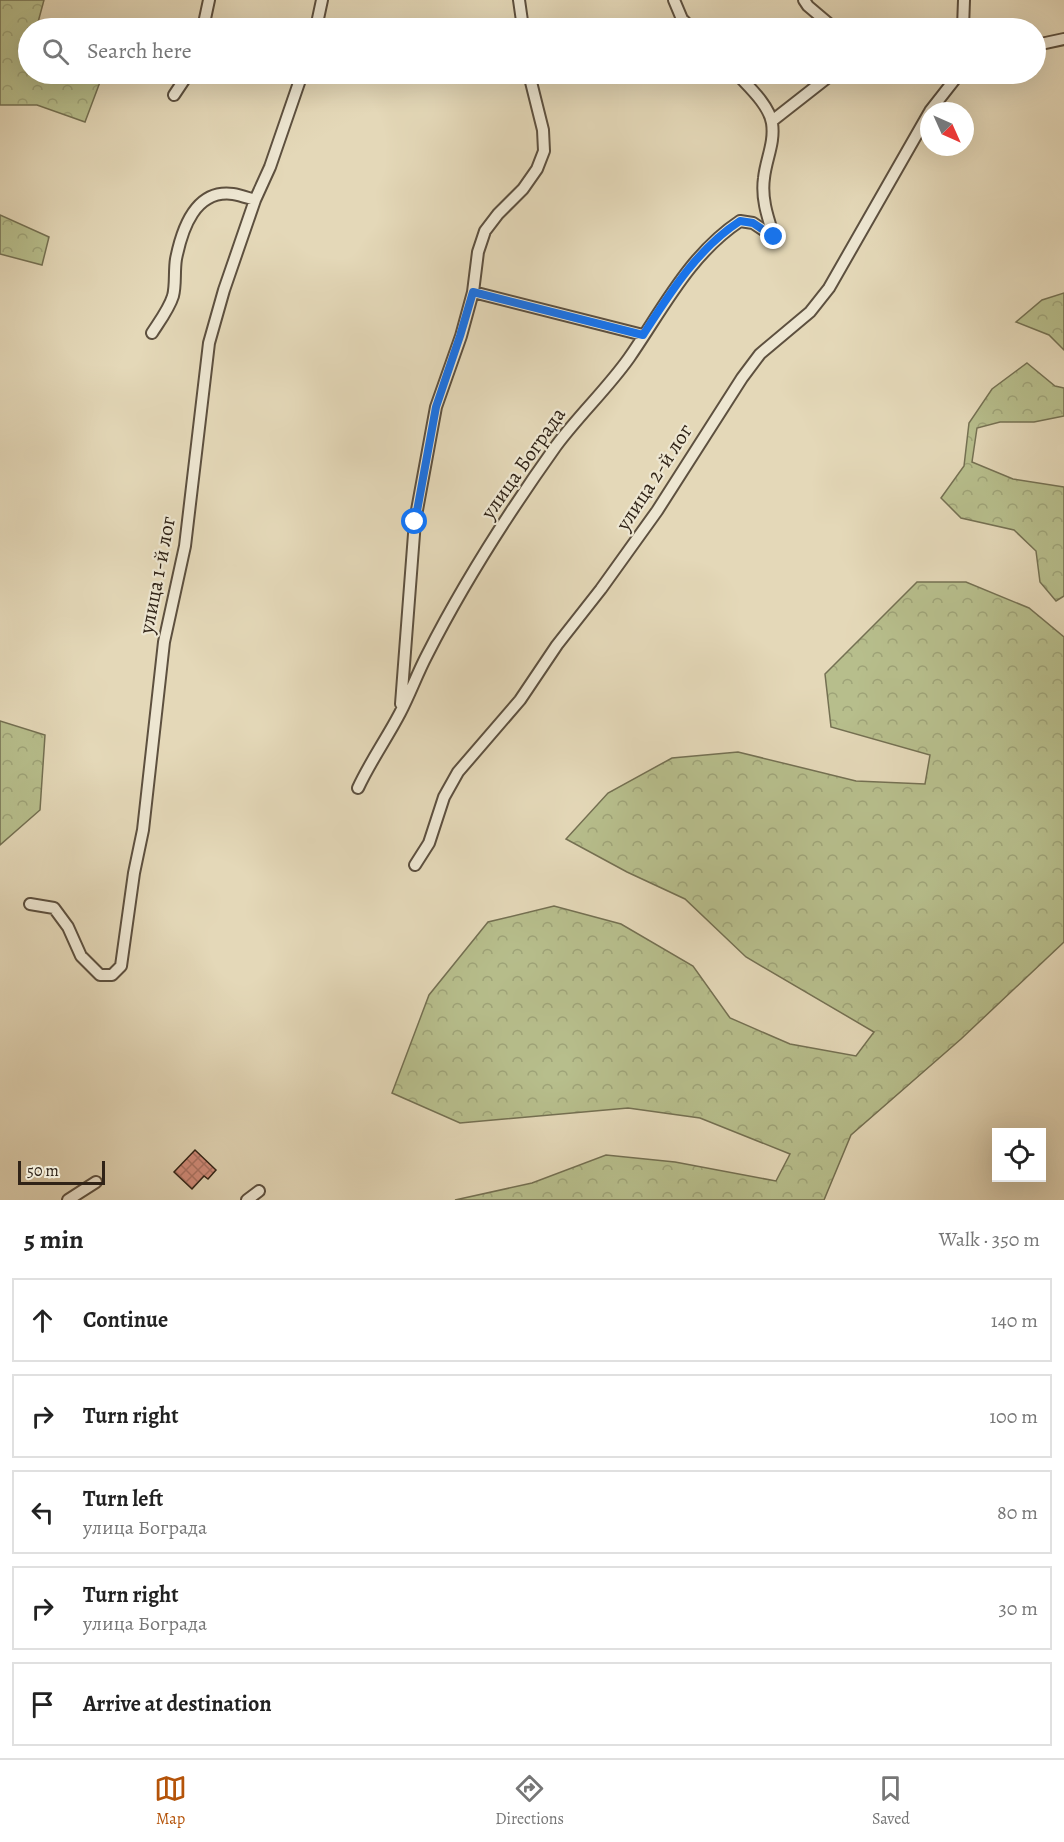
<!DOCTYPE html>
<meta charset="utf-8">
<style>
:root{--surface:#fff;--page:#f6f6f6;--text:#222;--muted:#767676;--line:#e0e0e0;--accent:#b45309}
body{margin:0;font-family:Alegreya,serif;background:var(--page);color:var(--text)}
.controls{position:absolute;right:18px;bottom:18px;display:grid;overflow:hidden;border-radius:0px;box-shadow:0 6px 24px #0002}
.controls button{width:54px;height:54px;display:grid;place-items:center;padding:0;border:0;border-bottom:2px solid var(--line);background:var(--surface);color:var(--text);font:30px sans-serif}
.compass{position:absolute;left:920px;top:102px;width:54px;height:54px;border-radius:50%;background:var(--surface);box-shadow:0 6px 24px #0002;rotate:135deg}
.scale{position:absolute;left:18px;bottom:15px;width:87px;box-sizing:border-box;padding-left:6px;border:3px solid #302317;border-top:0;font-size:16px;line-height:21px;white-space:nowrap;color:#302317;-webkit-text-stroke:4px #ede6d1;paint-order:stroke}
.stop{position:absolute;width:18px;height:18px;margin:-14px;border:4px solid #1a73e8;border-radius:50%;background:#fff}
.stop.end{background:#1a73e8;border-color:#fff;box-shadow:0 2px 6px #0008}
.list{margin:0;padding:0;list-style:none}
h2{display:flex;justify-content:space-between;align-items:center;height:78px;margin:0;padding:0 24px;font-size:26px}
h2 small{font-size:20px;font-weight:400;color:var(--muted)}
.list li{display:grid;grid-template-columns:39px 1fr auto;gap:18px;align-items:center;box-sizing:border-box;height:84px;margin:0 12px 12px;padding:0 12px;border:2px solid var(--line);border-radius:0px}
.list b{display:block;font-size:22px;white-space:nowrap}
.list p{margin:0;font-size:20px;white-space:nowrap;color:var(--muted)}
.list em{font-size:20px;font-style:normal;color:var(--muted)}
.icon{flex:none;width:33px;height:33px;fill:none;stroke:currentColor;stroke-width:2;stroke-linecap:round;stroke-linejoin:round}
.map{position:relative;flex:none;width:1064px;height:1200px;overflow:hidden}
.search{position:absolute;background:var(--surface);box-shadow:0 6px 24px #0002;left:18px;right:18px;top:18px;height:66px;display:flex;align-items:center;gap:15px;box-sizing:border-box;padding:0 21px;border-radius:33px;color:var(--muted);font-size:22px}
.sheet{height:558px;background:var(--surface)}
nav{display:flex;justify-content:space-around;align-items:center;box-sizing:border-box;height:84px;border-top:2px solid var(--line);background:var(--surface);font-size:16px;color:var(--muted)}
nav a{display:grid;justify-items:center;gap:3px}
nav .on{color:var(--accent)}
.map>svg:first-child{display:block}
</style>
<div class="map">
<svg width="1064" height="1200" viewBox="0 0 1064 1200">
<defs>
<pattern id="forest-crowns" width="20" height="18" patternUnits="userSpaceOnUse" patternTransform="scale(1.5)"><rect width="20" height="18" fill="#b7be8c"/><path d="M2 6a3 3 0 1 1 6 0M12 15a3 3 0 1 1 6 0" fill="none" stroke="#9ea378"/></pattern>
<pattern id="building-cross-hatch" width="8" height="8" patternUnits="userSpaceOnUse" patternTransform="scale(1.5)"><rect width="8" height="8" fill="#d48e7d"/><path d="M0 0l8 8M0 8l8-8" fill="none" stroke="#ac7465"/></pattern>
</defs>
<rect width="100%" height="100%" fill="#e4d8b8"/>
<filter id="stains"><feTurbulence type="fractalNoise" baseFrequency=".00333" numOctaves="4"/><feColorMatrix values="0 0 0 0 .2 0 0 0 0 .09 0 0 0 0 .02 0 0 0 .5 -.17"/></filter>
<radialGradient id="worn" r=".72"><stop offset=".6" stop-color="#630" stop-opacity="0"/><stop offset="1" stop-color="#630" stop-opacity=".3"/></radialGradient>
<path fill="url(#forest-crowns)" stroke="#747052" stroke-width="1.5" d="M0,0h44l-7,26 3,2h-12v46h75l-18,48 -48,-17h-37z
M0,215l49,22 -7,28 -42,-11z
M1064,293v57l-15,-15 -33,-13 26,-22z
M1027,363l28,23 9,2v28l-30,6h-34l-23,6 -5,34 41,17 51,8v109l-8,5 -16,-19 -4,-31 -22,-21 -53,-12 -20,-20 23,-32 5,-43 23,-34z
M917,582h49l63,26 35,29v305l-103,97 -110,96 -27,65h-369l77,-17 74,-28 69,7 101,19 14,-27 -90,-36 -72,-10 -168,15 -68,-30 37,-98 59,-73 66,-16 67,18 72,42 37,52 60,26 66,12 18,-24 -128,-75 -61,-58 -58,-27 -61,-33 42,-46 64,-35 66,-6 118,29 69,3 5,-29 -99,-28 -6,-53z
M0,721l45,14 -5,75 -40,35z"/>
<path fill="url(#building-cross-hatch)" stroke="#302317" stroke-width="1.5" d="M195,1150l21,20 -8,9 -4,-3 -12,13 -18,-17z"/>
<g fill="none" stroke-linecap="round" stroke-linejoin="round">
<defs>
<path id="minor" d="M519,0l4,28
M674,0l8,19 9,9
M804,0l4,6 26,22
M203,28l6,-28
M316,28l6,-28
M963,28l1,-28
M1036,45l28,-6
M737,74c12,13 32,31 35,49 3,20 -6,36 -8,55 -3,21 4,40 10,59
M174,95l14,-21
M930,111l29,-37
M772,121l60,-47
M473,292l170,43
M152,333c7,-11 17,-24 21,-37 3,-11 1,-25 3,-37 6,-30 19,-70 57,-65 7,1 15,4 22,6
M401,704l14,-183 21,-114 25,-71 12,-44 5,-40 7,-21 13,-17 25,-25 14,-20 7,-18 -1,-21 -14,-56
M358,788c12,-26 29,-50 42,-75 10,-19 17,-39 27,-58 37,-73 82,-143 129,-209 23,-31 51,-57 73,-88 34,-49 60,-103 111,-137l13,2 21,14
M415,865l14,-22 15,-46 14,-25 62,-72 37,-55 44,-56 56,-78 85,-133 18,-24 50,-42 19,-24 100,-175
M30,904l24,4 14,19 13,29 19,19h12l9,-9 13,-93 9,-43 21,-188 21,-96 24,-203 15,-53 31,-90 15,-33 32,-93
M68,1200l28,-18
M247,1200l12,-9"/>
</defs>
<use href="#minor" stroke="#5d503f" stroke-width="14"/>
<use href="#minor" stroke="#ede6d1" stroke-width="10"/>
</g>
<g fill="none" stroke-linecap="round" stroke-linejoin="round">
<path stroke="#1a73e8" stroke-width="8" d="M415,522l21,-115 24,-71 13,-44 170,43c27,-42 54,-86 97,-114l13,2 21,14"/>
</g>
<g text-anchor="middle" stroke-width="4.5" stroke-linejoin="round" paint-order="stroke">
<g font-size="21" fill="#302317" stroke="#ede6d1">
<text transform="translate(523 463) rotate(-55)" y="7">улица Бограда</text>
<text transform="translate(654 477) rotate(-57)" y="7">улица 2-й лог</text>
<text transform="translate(157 575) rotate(-79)" y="7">улица 1-й лог</text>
</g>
</g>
<rect width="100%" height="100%" filter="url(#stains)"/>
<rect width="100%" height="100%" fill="url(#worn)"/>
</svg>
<div class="controls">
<button><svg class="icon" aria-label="locate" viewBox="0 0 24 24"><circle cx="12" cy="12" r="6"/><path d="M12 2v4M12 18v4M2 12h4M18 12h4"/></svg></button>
</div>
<svg class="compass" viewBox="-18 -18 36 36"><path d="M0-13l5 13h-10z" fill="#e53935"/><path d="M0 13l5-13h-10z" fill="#767676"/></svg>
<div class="scale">50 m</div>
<div class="stop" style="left:415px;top:522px"></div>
<div class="stop end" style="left:774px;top:237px"></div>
<div class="search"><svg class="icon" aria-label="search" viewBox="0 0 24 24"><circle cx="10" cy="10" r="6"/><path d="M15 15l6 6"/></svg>Search here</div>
</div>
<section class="sheet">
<h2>5 min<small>Walk · 350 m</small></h2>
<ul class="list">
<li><svg class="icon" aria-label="ahead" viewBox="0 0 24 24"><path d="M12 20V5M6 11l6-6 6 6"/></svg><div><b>Continue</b></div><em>140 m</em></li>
<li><svg class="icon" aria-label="right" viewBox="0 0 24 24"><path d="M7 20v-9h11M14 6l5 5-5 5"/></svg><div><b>Turn right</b></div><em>100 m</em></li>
<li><svg class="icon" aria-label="left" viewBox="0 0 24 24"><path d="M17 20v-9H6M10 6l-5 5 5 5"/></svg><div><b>Turn left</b><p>улица Бограда</p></div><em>80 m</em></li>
<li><svg class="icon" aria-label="right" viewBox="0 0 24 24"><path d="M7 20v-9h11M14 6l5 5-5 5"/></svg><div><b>Turn right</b><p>улица Бограда</p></div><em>30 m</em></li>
<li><svg class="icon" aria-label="arrive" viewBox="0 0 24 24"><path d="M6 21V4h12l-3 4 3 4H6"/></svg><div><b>Arrive at destination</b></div></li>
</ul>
</section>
<nav>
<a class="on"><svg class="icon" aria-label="map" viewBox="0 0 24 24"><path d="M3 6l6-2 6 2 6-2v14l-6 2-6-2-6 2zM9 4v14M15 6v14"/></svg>Map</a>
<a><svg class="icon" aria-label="directions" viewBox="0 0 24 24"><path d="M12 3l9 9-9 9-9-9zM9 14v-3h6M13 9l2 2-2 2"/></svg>Directions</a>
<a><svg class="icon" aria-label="saved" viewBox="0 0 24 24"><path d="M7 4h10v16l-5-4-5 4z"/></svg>Saved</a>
</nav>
